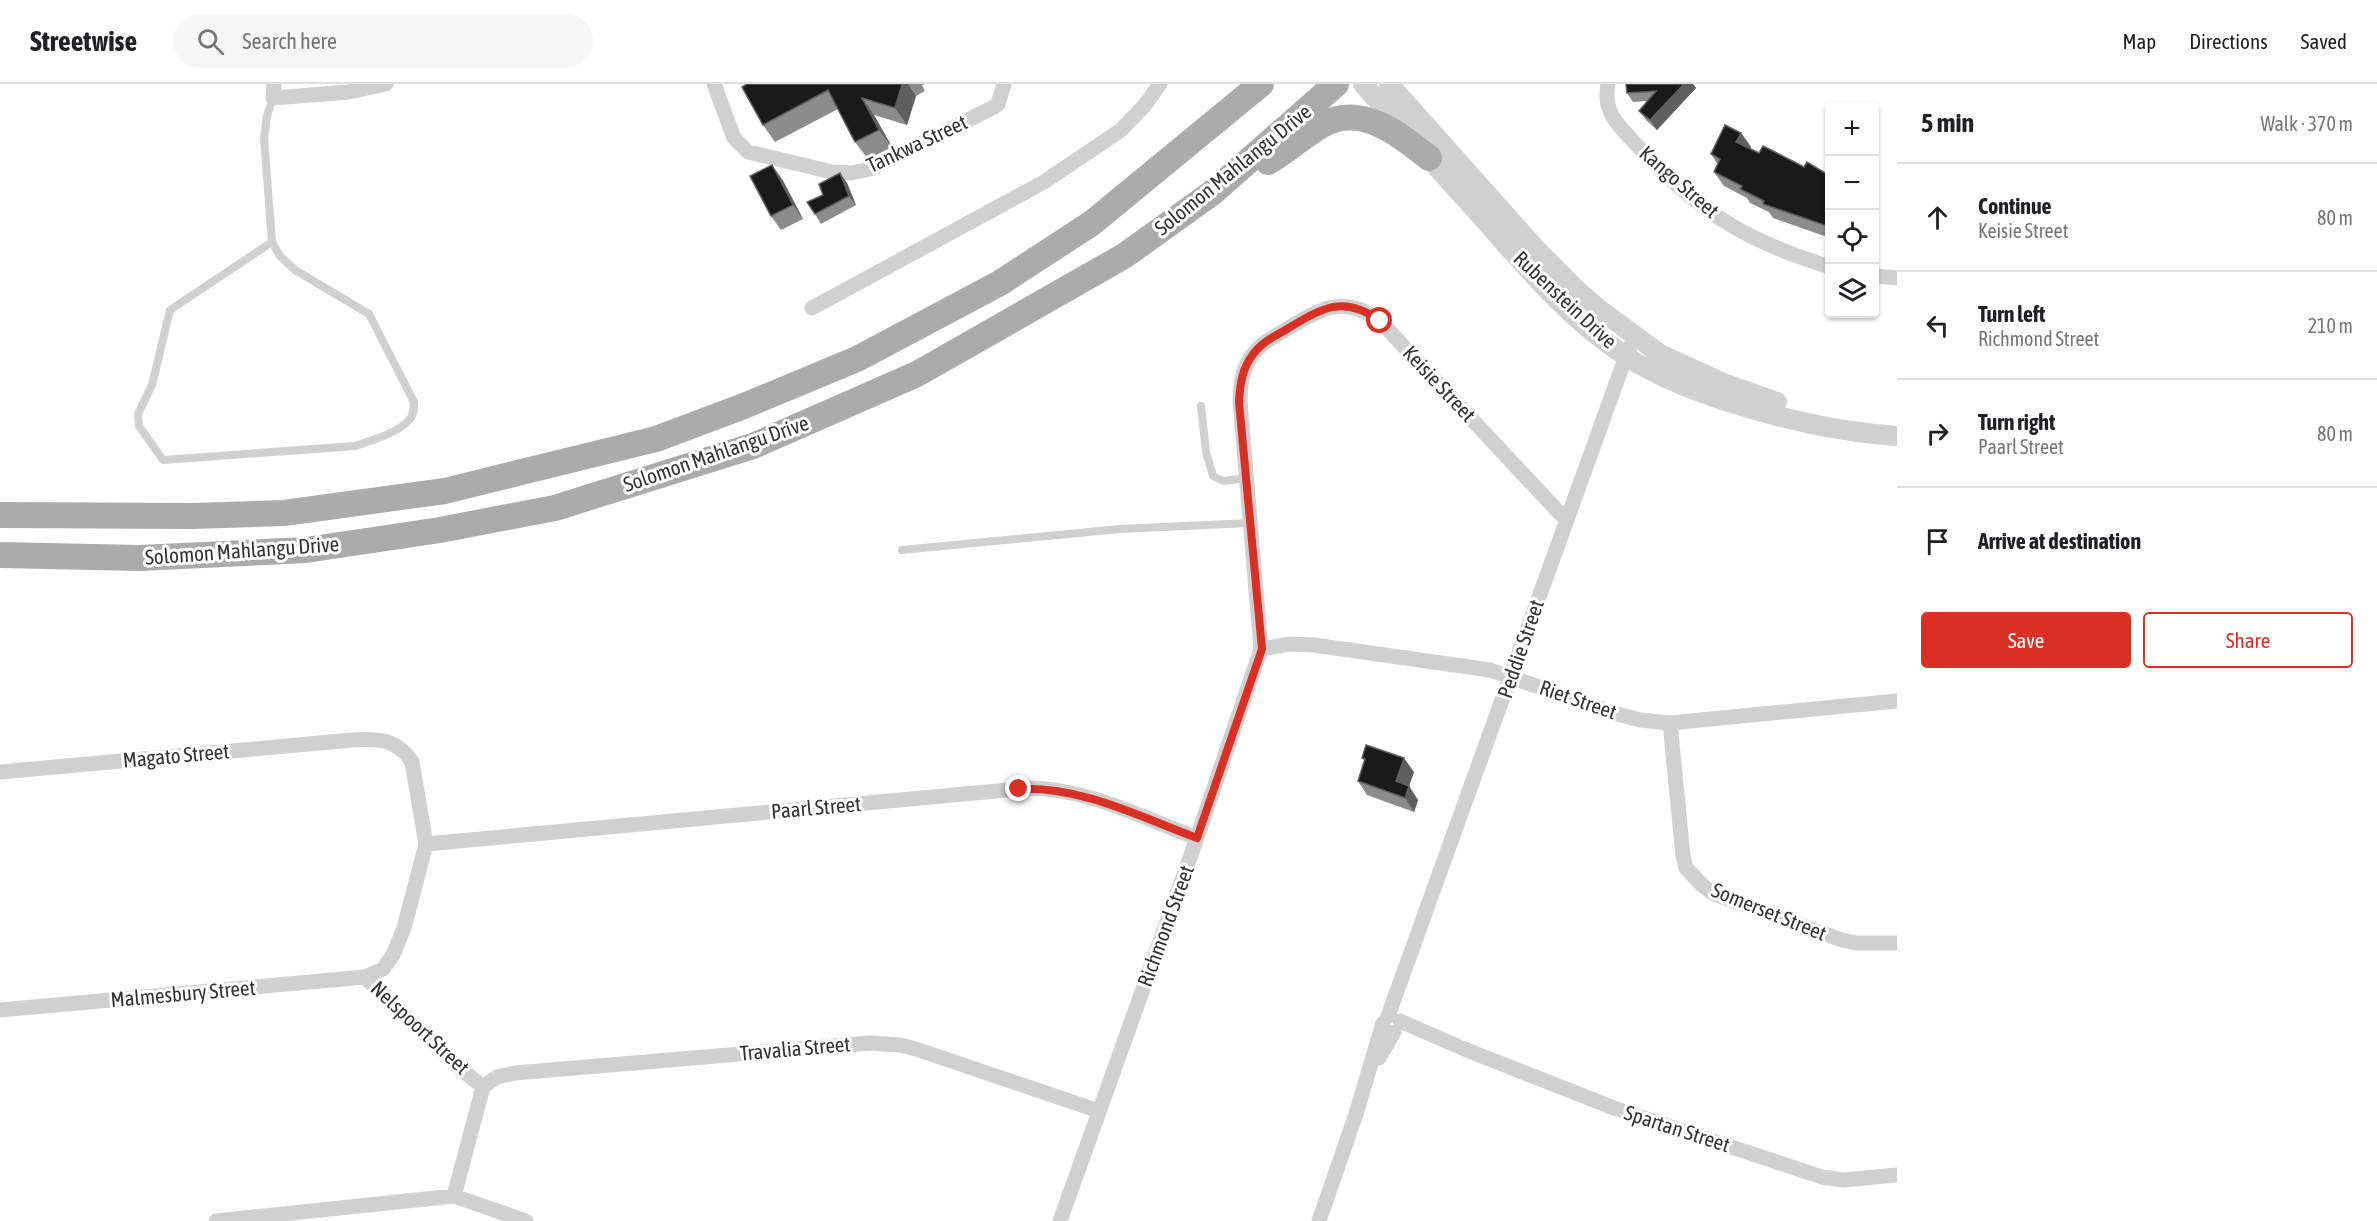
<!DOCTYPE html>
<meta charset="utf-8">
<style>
:root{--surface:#fff;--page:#f6f6f6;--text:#202124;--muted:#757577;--line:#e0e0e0;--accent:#d93025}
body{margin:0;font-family:"Asap Condensed",sans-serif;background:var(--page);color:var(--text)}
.controls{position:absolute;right:18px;top:18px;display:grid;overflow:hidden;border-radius:6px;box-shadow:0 2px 4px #0004}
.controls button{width:54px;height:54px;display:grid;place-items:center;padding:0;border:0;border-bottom:2px solid var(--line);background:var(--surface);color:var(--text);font:30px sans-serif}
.stop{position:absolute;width:18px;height:18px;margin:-14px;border:4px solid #d93025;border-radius:50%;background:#fff}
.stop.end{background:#d93025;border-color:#fff;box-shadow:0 2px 6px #0008}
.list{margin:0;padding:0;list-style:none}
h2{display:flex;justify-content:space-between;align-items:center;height:78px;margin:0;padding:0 24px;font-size:26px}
h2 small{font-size:20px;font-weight:400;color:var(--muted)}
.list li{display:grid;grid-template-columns:39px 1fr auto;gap:18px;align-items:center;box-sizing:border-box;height:108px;padding:0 24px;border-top:2px solid var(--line)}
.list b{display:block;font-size:22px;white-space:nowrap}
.list p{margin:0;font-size:20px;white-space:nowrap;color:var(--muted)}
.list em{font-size:20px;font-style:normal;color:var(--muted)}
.actions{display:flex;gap:12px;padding:18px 24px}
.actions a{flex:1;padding:14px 0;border:2px solid var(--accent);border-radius:6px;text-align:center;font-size:21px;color:var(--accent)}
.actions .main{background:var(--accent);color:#fff}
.icon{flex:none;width:33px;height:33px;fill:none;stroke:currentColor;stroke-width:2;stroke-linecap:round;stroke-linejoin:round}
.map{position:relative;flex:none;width:1897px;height:1137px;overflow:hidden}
header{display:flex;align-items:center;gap:36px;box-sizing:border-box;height:84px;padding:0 30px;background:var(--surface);border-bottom:2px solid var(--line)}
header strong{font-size:28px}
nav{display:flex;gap:33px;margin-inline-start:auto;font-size:21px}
.search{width:420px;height:54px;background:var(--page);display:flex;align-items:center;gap:15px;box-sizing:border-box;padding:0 21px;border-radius:33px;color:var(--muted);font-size:22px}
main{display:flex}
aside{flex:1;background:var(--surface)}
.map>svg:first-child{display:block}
</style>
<header>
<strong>Streetwise</strong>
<div class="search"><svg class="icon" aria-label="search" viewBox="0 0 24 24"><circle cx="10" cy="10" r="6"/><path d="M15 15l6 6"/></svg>Search here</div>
<nav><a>Map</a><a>Directions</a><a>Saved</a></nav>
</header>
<main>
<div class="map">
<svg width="1897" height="1137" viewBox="0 0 1897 1137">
<rect width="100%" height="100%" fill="#fff"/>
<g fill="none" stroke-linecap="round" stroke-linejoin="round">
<path stroke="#d0d0d0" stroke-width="8" d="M272,158l-102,68 -18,75 -14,29 1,12 24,34 192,-14c15,-5 43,-13 54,-26 5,-5 5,-12 5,-18l-45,-88 -74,-44 -15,-14 -8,-14 -8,-104 3,-22 6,-18
M1201,322l5,46 7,24 10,5 24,-3
M902,466l218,-21 131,-6"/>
<path stroke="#d0d0d0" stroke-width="15" d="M274,0l-1,14 76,-6 37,-8
M714,0l20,54 14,14 84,20 19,1 19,-4 124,-62 4,-3 6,-20
M1608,0c-2,10 -1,22 4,31 4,9 13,17 20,25 29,31 60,62 97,84 31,19 66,32 101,43
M1874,192l23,2
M812,224l232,-126 77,-52 24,-25 15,-21
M1261,565l29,-5 24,1 176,25 124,43 26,7 30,3 227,-22
M1670,639l13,133 3,12 16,17 12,9 128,46 14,3h41
M0,688l352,-32c26,-2 45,-1 60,22l14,82 -22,84 -11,27 -10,14 -18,8 -365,33
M426,760l602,-56c59,0 115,30 169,50
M365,893l97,93 21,17 -29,109
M1388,932l238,-660 9,-20
M1400,937l64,28 150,59 208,69 21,3 54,-5
M1379,974l15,-26
M483,1003l14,-10 18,-4 355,-30 30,2 16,4 183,62
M216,1137l238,-25 72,25
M1060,1137l137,-383 64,-189 -21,-247c0,-18 2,-34 14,-49 8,-11 22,-17 33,-24 35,-21 57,-35 93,-8l186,199
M1319,1137l37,-107 27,-91"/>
<path stroke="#d0d0d0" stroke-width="20" d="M1363,0c39,44 78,88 118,132 44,50 87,102 143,139 66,44 194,76 273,81
M1389,0l147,165 42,42 21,18 61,45 66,30 51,18"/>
<path stroke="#ababab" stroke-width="26" d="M1268,78c19,-11 35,-26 54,-37 39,-22 77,9 107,33
M0,431l192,1 92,-3 161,-22 211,-52 88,-33 113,-47 143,-76 92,-60 169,-139
M0,471l140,3 166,-8 134,-20 115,-22 198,-62 164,-72 207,-118 88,-63 124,-109"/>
</g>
<path fill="#8c8c8c" d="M747,0h178l-3,1 3,6 -9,5 -9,29 -33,-10 18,32 -24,12 -13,-17 -17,-33 -63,33 -12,-17z
M1626,0h67l3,4 -39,42 -11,-10 -7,-9 8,-10 -14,1 -6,-9z
M1741,49l10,14 -1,2 9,4 71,23v62l-57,-20 -4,-6 -19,-9 -3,-5 -23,-12 -10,-14 4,-7 -7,-11z
M840,89l7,10 9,22 -35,19 -6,-10 8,-19z
M782,95l21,40 -22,11 -10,-14z
M1362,674l52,14 -5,14 9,14 -4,12 -47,-17 -9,-14 7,-20z"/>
<path fill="#5f5f5f" d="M902,0h6l8,12 -9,29 -12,-17z
M1684,0h9l3,4 -39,42 -7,-10z
M862,14l12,17 18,32 -13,-17z
M1741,49l10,14 -5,9 -10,-14z
M772,81l10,14 21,40 -10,-14z
M840,89l7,10 9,22 -7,-9z
M1404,674l10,14 -5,14 9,14 -4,12 -9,-14 -9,-17z"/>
<path fill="#1a1a1a" stroke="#5f5f5f" stroke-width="1.5" d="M747,0h155l-7,24 -33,-10 17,32 -24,12 -27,-52 -65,35 -21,-38z
M1626,0h58l-34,36 -11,-9 17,-20 -29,2z
M1725,41l16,8 -5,9 23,11 4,-7 41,21 3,-5 23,14v51l-67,-23 1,-3 -24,-12 2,-3 -28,-14 6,-13 -9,-5z
M772,81l21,40 -22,11 -21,-40z
M840,89l9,23 -34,18 -8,-12 16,-7 -4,-11z
M1366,661l38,13 -8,23 13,5 -4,12 -47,-17 7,-22 -3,-1z"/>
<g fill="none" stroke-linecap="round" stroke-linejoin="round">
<path stroke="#d93025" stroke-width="8" d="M1019,705c62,-3 121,28 178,49l65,-189 -23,-247c1,-18 3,-34 15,-49 8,-11 21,-17 33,-24 35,-21 57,-35 93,-8"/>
</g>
<g text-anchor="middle" stroke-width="6" stroke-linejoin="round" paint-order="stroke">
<g font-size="21" fill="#333" stroke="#fff">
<text transform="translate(917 60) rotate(-25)" y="7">Tankwa Street</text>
<text transform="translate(1233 86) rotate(-39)" y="7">Solomon Mahlangu Drive</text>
<text transform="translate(1679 98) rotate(41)" y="7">Kango Street</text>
<text transform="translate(1565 216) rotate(43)" y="7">Rubenstein Drive</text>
<text transform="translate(1439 300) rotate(47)" y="7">Keisie Street</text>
<text transform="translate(716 370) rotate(-19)" y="7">Solomon Mahlangu Drive</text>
<text transform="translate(242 467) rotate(-4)" y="7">Solomon Mahlangu Drive</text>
<text transform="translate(1521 565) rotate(-71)" y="7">Peddie Street</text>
<text transform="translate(1578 616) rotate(19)" y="7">Riet Street</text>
<text transform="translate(176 672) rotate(-5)" y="7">Magato Street</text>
<text transform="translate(816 724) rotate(-5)" y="7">Paarl Street</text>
<text transform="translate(1769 828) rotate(22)" y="7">Somerset Street</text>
<text transform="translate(1166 842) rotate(-70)" y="7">Richmond Street</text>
<text transform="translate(183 910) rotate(-5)" y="7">Malmesbury Street</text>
<text transform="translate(420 944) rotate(43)" y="7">Nelspoort Street</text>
<text transform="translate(795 965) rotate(-5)" y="7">Travalia Street</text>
<text transform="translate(1677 1045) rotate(18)" y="7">Spartan Street</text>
</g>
</g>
</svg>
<div class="controls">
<button>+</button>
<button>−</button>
<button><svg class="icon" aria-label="locate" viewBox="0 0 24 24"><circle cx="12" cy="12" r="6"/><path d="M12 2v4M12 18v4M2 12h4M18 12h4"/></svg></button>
<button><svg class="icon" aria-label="layers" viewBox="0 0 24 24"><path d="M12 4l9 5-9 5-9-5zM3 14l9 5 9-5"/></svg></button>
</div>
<div class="stop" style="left:1380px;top:237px"></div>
<div class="stop end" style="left:1019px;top:705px"></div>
</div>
<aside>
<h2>5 min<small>Walk · 370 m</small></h2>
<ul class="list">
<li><svg class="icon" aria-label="ahead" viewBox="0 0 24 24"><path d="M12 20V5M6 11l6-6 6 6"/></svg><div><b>Continue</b><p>Keisie Street</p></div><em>80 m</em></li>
<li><svg class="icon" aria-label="left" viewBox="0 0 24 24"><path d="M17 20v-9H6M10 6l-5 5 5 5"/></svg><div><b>Turn left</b><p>Richmond Street</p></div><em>210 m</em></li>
<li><svg class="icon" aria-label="right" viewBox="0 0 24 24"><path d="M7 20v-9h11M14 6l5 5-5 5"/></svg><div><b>Turn right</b><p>Paarl Street</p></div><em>80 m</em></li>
<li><svg class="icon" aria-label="arrive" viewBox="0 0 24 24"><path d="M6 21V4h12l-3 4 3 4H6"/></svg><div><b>Arrive at destination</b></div></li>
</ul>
<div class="actions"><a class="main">Save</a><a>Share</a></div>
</aside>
</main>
